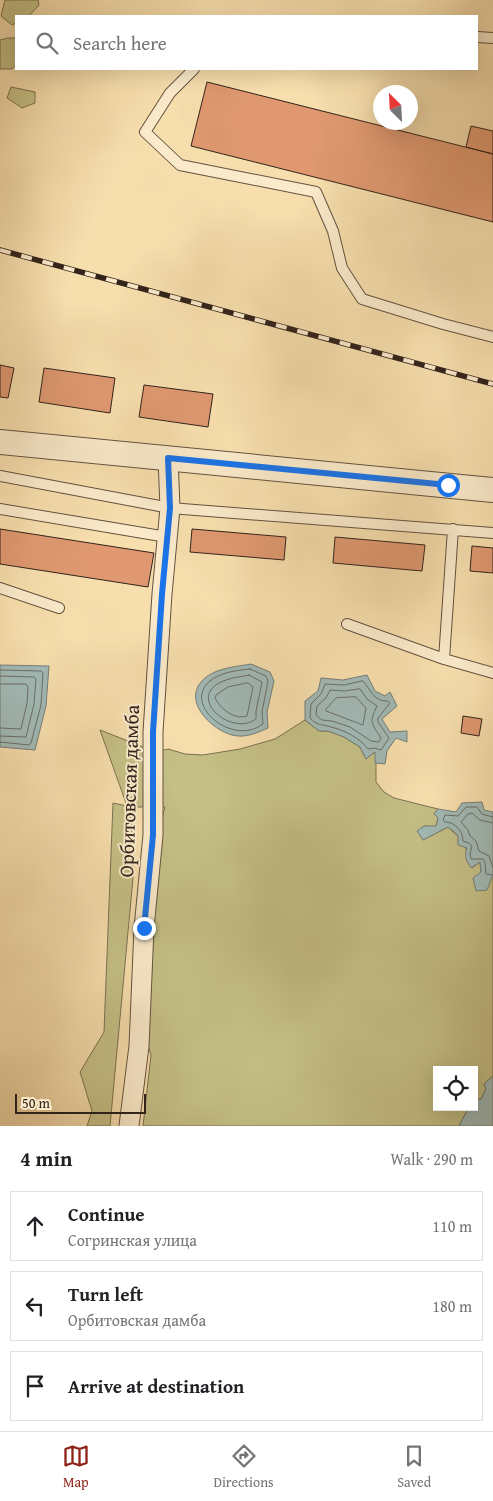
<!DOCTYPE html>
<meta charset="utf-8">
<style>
:root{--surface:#fff;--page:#f6f6f6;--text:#202124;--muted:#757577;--line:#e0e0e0;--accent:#8f2418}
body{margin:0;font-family:"Gentium Book Plus",serif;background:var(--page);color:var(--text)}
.controls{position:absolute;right:15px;bottom:15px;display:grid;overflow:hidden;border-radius:0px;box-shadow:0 5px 20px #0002}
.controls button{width:45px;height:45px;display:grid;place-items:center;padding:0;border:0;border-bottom:1px solid var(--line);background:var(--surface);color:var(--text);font:25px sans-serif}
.compass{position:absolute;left:373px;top:85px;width:45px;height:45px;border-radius:50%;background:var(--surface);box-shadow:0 5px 20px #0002;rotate:336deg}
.scale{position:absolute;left:15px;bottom:12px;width:131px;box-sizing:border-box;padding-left:5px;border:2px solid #32231b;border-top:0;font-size:14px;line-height:18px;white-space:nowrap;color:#32231b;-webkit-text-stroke:4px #faeaca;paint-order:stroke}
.stop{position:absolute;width:15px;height:15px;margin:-11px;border:4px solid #1a73e8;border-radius:50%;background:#fff}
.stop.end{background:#1a73e8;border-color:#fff;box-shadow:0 1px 5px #0008}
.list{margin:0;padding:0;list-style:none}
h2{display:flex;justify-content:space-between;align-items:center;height:65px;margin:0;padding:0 20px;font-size:21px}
h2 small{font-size:16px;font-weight:400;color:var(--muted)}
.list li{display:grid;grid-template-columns:32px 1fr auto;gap:15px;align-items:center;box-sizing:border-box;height:70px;margin:0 10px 10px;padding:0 10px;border:1px solid var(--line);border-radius:0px}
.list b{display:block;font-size:19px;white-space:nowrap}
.list p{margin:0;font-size:16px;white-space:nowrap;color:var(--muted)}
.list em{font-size:16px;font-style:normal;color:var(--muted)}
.icon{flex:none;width:28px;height:28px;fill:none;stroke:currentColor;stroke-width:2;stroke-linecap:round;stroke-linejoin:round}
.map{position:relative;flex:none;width:493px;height:1126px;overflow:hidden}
.search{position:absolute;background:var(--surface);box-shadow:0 5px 20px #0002;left:15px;right:15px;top:15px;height:55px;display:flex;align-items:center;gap:12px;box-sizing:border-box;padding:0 18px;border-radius:0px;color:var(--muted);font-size:19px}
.sheet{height:305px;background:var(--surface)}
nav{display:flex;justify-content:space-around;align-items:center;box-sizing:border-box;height:70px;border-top:1px solid var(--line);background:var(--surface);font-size:14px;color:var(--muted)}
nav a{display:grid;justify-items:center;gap:2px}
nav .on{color:var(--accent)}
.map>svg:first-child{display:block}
</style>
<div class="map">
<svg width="493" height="1126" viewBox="0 0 493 1126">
<rect width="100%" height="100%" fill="#f7dead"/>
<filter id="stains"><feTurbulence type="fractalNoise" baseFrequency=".004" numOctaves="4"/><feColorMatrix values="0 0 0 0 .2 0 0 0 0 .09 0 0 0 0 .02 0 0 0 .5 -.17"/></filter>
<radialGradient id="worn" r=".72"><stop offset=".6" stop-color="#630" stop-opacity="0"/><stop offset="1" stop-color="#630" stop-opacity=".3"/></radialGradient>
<path fill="#c4bf85" stroke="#7b7150" d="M5,0h33l1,5 -10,11h-13v7l-4,2 -11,-9z
M8,38h8v27l-4,4h-12v-29z
M11,87l24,5v11l-13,5 -15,-10z
M305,720l14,11h9l16,6 16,10 6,12 10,-8v31l8,10 10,6 44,11 -4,5 4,4 -2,9 -12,-1 -6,5 5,9 25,-13c16,14 19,21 24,41l8,-6 1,10 12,3v201l-9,8 2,5 -5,10 -7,1v-30h-37v37h32l-10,19h-316l8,-71 -6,-18 11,-197 9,-33h-37l4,16 1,55 -23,248h-23l5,-15 -12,-39 24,-40 9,-229 14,3 -27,-76 56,22 12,-3 17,5 18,1 37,-6 35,-10z"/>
<path fill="#a1b9b5" stroke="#757d77" d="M251,664l19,8 4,9 -7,31 1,16c-9,4 -20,9 -30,8 -21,-1 -56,-32 -37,-54 12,-14 33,-15 50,-18z
M0,665l49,1 -3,40 -11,44 -35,-3z
M367,675l8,16 10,5 5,-4 7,14 -15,13 8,13 17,-1v11l-11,-4 -9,13 -2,13 -10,-1v-11l-9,7 -6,-12 -16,-10 -16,-6h-9l-14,-11v-19l13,-10 3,-13 22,2z
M482,802l2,8 9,2v63l-6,15 -11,1 -3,-13 8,-6 -1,-10 -9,6c-5,-8 -7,-12 -4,-20l-9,-3v-10l-10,-8 -25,13 -6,-9 7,-5h12l2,-8 -4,-4 4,-5 18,3 6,-9z
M493,1076v50h-34l10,-19h5v-7l7,-1 5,-10 -2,-5z"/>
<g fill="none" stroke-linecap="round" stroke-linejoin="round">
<path stroke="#6a6e68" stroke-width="1" d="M250,669l16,7 2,5 -6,31 1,12c-35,26 -93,-31 -40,-50 8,-3 18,-4 27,-5z
M0,670l41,1 2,2 -2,32 -10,38 -2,2 -29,-3
M249,675l13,7 -6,29v8c-25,19 -74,-24 -30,-39 7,-3 16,-3 23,-5z
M0,676l34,1 2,2 -2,25 -8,33 -26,-1
M363,681c8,9 11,21 25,20l2,2 -12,15v4l11,16 -8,12 -7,-2 -6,1c-8,-11 -24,-19 -37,-22 -9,-3 -14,-1 -21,-9l1,-14 10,-10 4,-10 19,1z
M248,683l5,4 -6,29c-13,4 -26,-7 -32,-18l1,-3 12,-8z
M0,684h26l2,3 -1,16 -6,26 -21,-1
M360,689l7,10 10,7c-8,17 -6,16 4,32l-2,4 -8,-1 -21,-14 -18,-6 -10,-1 -6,-5 1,-9 9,-8 4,-8 14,1z
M356,697l10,11 -3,17 -37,-14v-2l10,-11z
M493,817l-11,-3 -5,-7h-11l-8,9 -13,-1 -2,5 2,2c10,0 18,9 18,19l6,2 3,3 -2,8 1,5h12l2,3 1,12 7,1
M493,823l-13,-3 -8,-7 -4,1 -7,8 7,8 2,6 6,5 3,10 10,5 4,12"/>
</g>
<path fill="#df9870" stroke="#32231b" d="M207,82l286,72v68l-302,-76z
M471,126l22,5v23l-27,-7z
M0,365l14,3 -6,30 -8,-1z
M44,368l71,10 -5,35 -71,-11z
M144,385l69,9 -5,33 -69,-10z
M0,529l154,24 -6,34 -148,-23z
M192,529l94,8 -2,23 -94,-8z
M335,537l90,8 -3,26 -89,-8z
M472,546l21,2v25l-23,-2z
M463,716l19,3 -3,17 -18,-3z"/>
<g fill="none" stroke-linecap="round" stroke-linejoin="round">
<defs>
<path id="service" d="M477,37l16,1
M194,69l-24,24 -25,39 35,33 136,27 17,39 9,37 20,31 81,25 50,13
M0,476l170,32 323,25
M0,509l167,28
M0,588l59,20
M347,624l97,35 49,14
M444,659l9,-130"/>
<path id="minor" d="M129,1126l10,-80 5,-118 9,-93v-103l9,-138 8,-86 -2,-50"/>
<path id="tertiary" d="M0,442l493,48"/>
</defs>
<use href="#service" stroke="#635240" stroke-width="12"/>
<use href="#minor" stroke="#635240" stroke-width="21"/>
<use href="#tertiary" stroke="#635240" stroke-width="26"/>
<use href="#service" stroke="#faeaca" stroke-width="10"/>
<use href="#minor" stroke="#faeaca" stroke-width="19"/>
<use href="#tertiary" stroke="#faeaca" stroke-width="24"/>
<defs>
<path id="rail" d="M0,250l493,134"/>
</defs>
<use href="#rail" stroke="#32231b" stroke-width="5.5"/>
<use href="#rail" stroke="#faeaca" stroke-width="4" stroke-dasharray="11" stroke-linecap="butt"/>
</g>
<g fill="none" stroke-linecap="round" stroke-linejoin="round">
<path stroke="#1a73e8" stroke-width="6" d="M144,928l9,-93v-103l9,-138 8,-86 -2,-50 280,27"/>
</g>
<g text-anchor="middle" stroke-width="4" stroke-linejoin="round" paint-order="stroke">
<g font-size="20" fill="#32231b" stroke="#faeaca">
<text transform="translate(129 791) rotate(-88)" y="7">Орбитовская дамба</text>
</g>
</g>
<rect width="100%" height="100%" filter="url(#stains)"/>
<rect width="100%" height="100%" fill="url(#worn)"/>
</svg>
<div class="controls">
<button><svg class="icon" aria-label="locate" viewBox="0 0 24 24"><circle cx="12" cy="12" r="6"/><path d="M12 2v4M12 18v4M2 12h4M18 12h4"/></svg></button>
</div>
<svg class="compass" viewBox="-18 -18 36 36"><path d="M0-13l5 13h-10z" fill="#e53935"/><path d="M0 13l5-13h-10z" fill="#757577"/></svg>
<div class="scale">50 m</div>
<div class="stop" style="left:448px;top:485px"></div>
<div class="stop end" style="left:144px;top:928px"></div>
<div class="search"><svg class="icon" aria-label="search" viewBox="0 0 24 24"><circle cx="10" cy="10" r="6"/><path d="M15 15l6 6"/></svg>Search here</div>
</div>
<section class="sheet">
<h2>4 min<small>Walk · 290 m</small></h2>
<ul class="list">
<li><svg class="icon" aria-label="ahead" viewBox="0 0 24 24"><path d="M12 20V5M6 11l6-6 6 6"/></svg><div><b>Continue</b><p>Согринская улица</p></div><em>110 m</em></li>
<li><svg class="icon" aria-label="left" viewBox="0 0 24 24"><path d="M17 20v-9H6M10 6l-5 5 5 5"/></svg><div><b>Turn left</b><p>Орбитовская дамба</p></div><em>180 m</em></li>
<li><svg class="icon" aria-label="arrive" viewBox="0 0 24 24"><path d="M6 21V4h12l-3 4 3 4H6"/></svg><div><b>Arrive at destination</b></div></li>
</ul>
</section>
<nav>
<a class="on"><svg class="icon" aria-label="map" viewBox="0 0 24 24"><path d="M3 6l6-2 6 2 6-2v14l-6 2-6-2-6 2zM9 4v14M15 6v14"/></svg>Map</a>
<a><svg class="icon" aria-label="directions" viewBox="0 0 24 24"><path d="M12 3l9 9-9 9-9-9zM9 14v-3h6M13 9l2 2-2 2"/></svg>Directions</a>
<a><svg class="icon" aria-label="saved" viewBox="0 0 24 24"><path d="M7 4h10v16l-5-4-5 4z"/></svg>Saved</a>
</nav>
